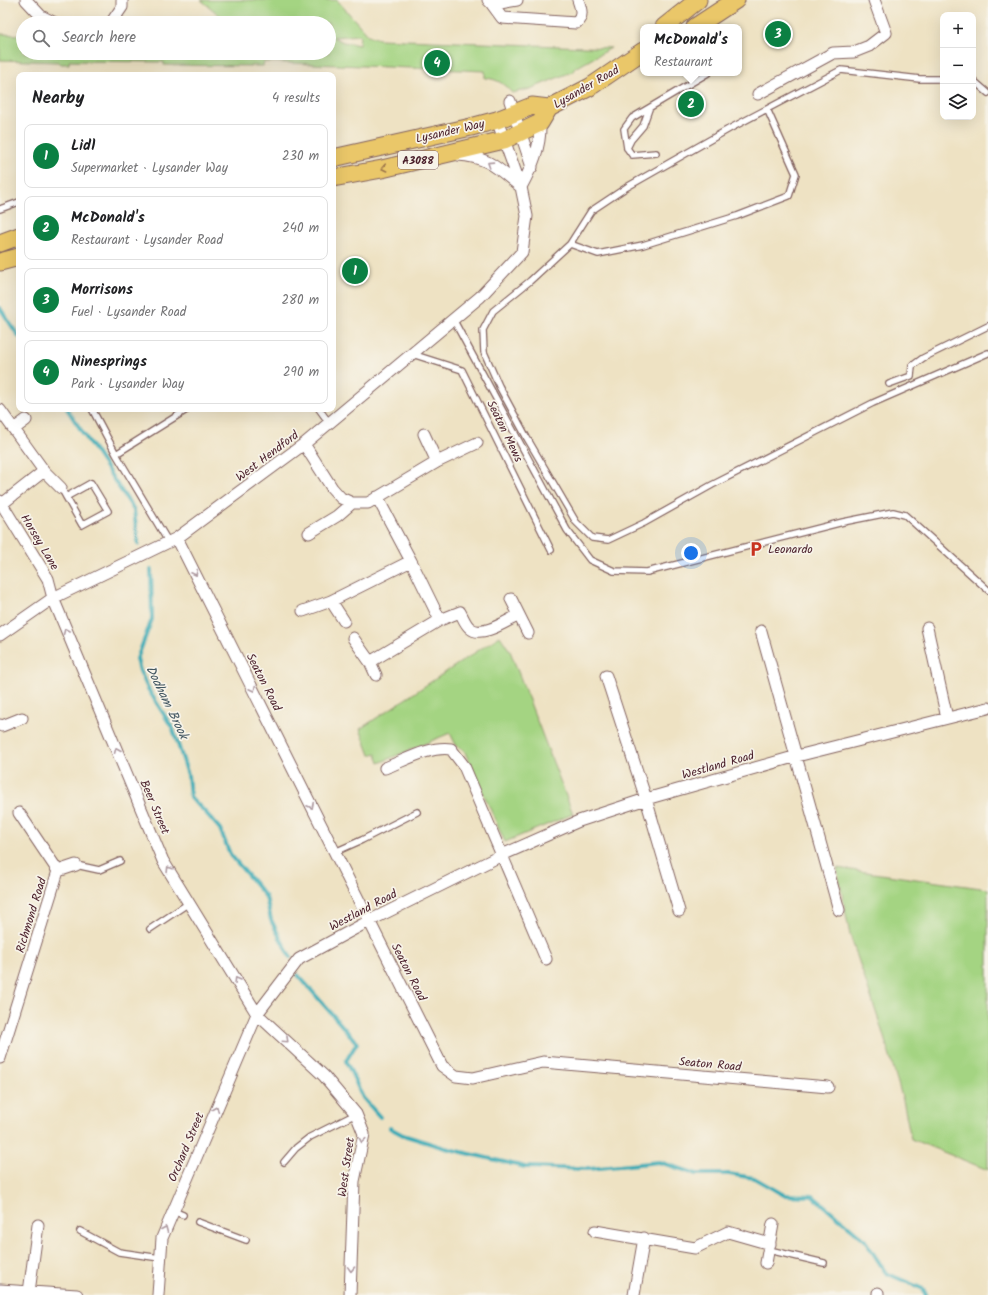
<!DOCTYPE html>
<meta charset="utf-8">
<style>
:root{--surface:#fff;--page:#f2f2f2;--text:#202124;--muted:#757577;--line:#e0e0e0;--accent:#0b8043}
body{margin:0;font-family:Kalam,sans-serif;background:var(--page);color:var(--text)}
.controls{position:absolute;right:12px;top:12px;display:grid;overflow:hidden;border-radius:8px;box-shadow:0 4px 16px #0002}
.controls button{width:36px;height:36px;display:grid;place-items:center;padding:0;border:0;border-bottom:1px solid var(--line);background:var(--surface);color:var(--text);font:20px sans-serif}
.you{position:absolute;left:691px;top:553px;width:14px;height:14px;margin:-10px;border:3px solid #fff;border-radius:50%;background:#1a73e8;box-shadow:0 0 0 6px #1a73e833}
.badge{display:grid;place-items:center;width:26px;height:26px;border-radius:50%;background:var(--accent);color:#fff;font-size:13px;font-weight:700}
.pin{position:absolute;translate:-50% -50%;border:2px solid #fff;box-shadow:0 1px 4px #0006}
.popup{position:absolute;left:640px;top:24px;width:102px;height:52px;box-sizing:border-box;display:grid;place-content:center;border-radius:8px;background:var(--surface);filter:drop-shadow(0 1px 3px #0005);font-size:13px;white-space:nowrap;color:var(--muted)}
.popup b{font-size:15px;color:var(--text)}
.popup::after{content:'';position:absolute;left:50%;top:100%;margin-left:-8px;border:8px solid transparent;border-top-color:var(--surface)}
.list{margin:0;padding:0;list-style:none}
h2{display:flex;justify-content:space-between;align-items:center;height:52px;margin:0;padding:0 16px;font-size:17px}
h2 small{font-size:13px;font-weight:400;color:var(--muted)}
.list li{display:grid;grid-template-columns:26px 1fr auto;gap:12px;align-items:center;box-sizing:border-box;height:64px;margin:0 8px 8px;padding:0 8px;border:1px solid var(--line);border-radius:8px}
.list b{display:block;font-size:15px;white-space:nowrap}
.list p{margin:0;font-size:13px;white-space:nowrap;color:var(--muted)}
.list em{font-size:13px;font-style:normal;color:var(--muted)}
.icon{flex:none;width:22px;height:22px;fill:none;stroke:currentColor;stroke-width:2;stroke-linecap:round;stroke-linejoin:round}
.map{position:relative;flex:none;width:988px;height:1295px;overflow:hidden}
.search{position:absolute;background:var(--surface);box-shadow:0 4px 16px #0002;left:16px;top:16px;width:320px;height:44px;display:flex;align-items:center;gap:10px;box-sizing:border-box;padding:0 14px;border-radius:22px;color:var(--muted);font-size:15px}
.panel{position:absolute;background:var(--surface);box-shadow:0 4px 16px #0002;left:16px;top:72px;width:320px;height:340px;border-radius:8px}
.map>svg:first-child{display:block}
</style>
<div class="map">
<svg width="988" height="1295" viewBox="0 0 988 1295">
<rect width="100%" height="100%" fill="#f7f3e8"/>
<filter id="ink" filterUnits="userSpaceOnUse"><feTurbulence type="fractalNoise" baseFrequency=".025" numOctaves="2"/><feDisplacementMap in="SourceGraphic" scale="8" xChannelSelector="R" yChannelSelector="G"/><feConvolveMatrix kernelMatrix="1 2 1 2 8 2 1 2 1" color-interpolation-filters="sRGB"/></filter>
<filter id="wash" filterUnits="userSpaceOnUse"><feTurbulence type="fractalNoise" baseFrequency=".012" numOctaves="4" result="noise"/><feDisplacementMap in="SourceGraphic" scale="16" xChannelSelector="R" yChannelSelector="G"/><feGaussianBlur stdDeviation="0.9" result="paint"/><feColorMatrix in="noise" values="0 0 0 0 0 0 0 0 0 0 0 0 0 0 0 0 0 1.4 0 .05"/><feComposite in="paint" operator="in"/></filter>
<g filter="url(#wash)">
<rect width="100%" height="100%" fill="#eee2c3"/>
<path fill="#a4d482" stroke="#777a56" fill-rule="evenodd" d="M201,0h136l31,35 11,4 232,9 -37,21v2l-44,18 -18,4c-8,-9 -14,-14 -27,-15v-7l-221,-9 -1,4 -99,-1v-3l-95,-1v3h-8l-2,-2 -59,-2v-26l23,1v18h306v-30h-100zM360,35l-1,10 -16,-3 -10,-5z
M500,636l10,15 63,163 -68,28 -41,-92 -8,-5 -6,-12 -71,30 -3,-10 -6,2 -10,-26z
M837,868l151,21v281l-77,-31 -8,-39 -23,-76 -30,-89z"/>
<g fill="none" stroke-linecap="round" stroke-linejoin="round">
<path stroke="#39aab5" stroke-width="4" d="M0,308l19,29
M67,409l67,101 4,34
M151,570l1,49 -15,40 3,12 8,18 25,40 15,46 2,22 16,16 14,16 10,25 36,43 5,23 19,37
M298,975l59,68 -11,18 17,37 17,19
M390,1128l13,7 42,13 80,19 64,2 70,-7 38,12h32l25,4 30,17 29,1 51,43 22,34 37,16 3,6"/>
</g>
</g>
<g filter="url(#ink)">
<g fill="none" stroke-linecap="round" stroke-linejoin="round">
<defs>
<path id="lane" d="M943,79h-23l-79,-9 -112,59 -102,58 -36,24 -21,33 -40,37 -37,30 -10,19 1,22 15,34 28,52 49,84 16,16 16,2 36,-17 68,-38 161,-82 115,-50
M973,80l15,13
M627,148l4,-8 12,-14 6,-17
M656,153l-24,2 -5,-7 -3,-19 8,-11 76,-45
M0,209l19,-7
M570,244l28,10 45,-9 94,-29 52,-20 7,-22 -29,-65
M453,319l114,211 23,30 24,11 33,1 196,-50 50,-10 12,3 83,75
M412,354l50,16 89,180
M889,384l22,-8 1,-10 11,-8 65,-32
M92,409l24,45 53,89
M319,409l11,15
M116,454l72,-45
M61,488l21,37 26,-14 -17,-28 -25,14
M335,852l27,-12 55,-28
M76,865l23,5 21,-9
M150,929l39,-26
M284,1162l12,-14 14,-11 46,-23
M173,1211l10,4
M198,1222l48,18
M80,1231l39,21 41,6
M769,1250l55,13"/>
<path id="street" d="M26,0l15,16 14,7
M488,0l3,3h9l17,-3
M491,3l11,15 74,5c8,-7 5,-14 2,-23
M111,23l11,-16v-7
M758,94l75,-41 21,-1 15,-6 17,-13 -12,-33
M510,101l22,66
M458,155c31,2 39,13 63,32
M521,187c11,-20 20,-40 19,-64
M0,410l44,61 17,17
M14,429l12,-9
M424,434l13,28
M304,444l28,44 9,10 11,5h16l69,-41 40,-19
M377,497l34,64 29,59
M0,501l48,78 5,19 110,263 94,153 67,62 32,38 8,20 -10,47 -4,114
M2,504l42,-33
M309,533l28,-17 15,-13
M177,538l265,528 14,10 17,2 70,-16 285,25
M511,599l17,34
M331,601l13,20
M303,611l28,-10 80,-40
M927,628l20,90
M761,631l78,279
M0,635l53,-37 124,-60 127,-94 176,-147 42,-45 5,-36 -6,-29 -24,-67
M353,638l17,24 6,13
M370,662l70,-42 20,-8c3,5 5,12 10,16 11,11 38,-8 49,-13
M606,676l40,123 33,112
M0,725l2,1 20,-8
M385,768c21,-8 44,-22 66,-19l13,17 82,193
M19,813l39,58
M58,871l18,-6
M0,1058l58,-187
M595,1231l100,17 33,-16 42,12
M766,1263l7,-39
M0,1290l77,5
M29,1292l9,-67
M158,1295l4,-57 95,-224 42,-55 70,-38 133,-66 77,-34 67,-22 151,-43 191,-48
M634,1295l10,-57
M878,1295v-2"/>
<path id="primary" d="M664,27l34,-27
M695,27l41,-27
M333,158l138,-31 26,-7 35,-14 17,2
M333,178l49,-9 122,-29 36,-17 9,-15 41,-21 53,-36
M0,243l19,-7
M0,262l19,-5"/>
</defs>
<use href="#lane" stroke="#836360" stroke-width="8"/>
<use href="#street" stroke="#836360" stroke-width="13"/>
<use href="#primary" stroke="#836360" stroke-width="19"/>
<use href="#lane" stroke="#fff" stroke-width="5.5"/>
<use href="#street" stroke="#fff" stroke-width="11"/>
<use href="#primary" stroke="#eac769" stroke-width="17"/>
</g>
<defs><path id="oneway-chevron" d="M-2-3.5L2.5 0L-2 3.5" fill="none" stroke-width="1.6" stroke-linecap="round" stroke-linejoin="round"/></defs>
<g stroke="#ae9aa0">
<use href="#oneway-chevron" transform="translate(490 164) rotate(-147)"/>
<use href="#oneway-chevron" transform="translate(195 573) rotate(63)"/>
<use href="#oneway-chevron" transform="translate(66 631) rotate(-113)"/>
<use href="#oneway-chevron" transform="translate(253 689) rotate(63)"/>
<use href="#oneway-chevron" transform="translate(117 750) rotate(-113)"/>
<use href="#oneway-chevron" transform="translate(311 806) rotate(63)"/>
<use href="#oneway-chevron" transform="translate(169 869) rotate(-122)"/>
<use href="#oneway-chevron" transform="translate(237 980) rotate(-121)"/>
<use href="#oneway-chevron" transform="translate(286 1040) rotate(43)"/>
<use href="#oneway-chevron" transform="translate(216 1109) rotate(-67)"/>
<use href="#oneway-chevron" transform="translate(362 1140) rotate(99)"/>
<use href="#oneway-chevron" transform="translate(165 1229) rotate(-67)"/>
<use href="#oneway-chevron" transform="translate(351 1269) rotate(92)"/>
</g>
<use stroke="#9a734a" href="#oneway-chevron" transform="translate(384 168) rotate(168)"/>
</g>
<defs>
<symbol id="parking-bare" viewBox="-9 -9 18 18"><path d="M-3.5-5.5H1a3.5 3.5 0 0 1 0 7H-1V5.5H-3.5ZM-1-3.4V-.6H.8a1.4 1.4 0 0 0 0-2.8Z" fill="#c8321e" stroke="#f7f3e8" stroke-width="2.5" paint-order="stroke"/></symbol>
</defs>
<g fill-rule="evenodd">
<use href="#parking-bare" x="745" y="538" width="22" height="22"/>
</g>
<g text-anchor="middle" stroke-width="3.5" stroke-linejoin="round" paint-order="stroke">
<rect fill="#f7f3e8" stroke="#7e5f64" stroke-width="1" x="398" y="151" width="40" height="18" rx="3"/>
<g font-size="11" font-weight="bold" fill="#4a1f2b">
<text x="418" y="164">A3088</text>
</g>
<g font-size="12" fill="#4a1f2b" stroke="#f7f3e8">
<text transform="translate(586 87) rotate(-30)" y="4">Lysander Road</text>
<text transform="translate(450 131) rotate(-13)" y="4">Lysander Way</text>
<text transform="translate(505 431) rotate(64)" y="4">Seaton Mews</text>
<text transform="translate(267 456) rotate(-37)" y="4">West Hendford</text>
<text transform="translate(40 542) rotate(59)" y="4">Horsey Lane</text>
<text transform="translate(264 682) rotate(63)" y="4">Seaton Road</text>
<text transform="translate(718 765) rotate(-16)" y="4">Westland Road</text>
<text transform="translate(155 807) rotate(67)" y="4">Beer Street</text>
<text transform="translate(363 910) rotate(-28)" y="4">Westland Road</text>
<text transform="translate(31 915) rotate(-73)" y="4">Richmond Road</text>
<text transform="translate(409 972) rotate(63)" y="4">Seaton Road</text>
<text transform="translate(710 1064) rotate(5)" y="4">Seaton Road</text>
<text transform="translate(186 1147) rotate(-67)" y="4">Orchard Street</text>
<text transform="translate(346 1167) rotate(-82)" y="4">West Street</text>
</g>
<g font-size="12" fill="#4a1f2b" stroke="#f7f3e8" text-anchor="start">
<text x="768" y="553">Leonardo</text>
</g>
<g font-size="13" font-style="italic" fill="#435762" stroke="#f7f3e8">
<text transform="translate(168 702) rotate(64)" y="5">Dodham Brook</text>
</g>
</g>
</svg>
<div class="controls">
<button>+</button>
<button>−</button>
<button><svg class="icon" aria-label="layers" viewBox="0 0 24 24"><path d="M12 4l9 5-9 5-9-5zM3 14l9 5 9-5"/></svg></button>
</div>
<div class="you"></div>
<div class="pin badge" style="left:355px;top:271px">1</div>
<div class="pin badge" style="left:691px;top:104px">2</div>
<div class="popup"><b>McDonald's</b>Restaurant</div>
<div class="pin badge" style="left:778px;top:34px">3</div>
<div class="pin badge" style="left:437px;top:63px">4</div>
<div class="search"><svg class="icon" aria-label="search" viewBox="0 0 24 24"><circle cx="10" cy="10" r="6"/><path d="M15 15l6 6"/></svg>Search here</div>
<section class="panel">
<h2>Nearby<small>4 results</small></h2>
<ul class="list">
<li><span class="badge">1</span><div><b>Lidl</b><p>Supermarket · Lysander Way</p></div><em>230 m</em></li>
<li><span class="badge">2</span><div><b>McDonald's</b><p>Restaurant · Lysander Road</p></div><em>240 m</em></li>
<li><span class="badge">3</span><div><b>Morrisons</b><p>Fuel · Lysander Road</p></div><em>280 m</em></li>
<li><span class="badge">4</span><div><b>Ninesprings</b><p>Park · Lysander Way</p></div><em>290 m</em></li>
</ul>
</section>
</div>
